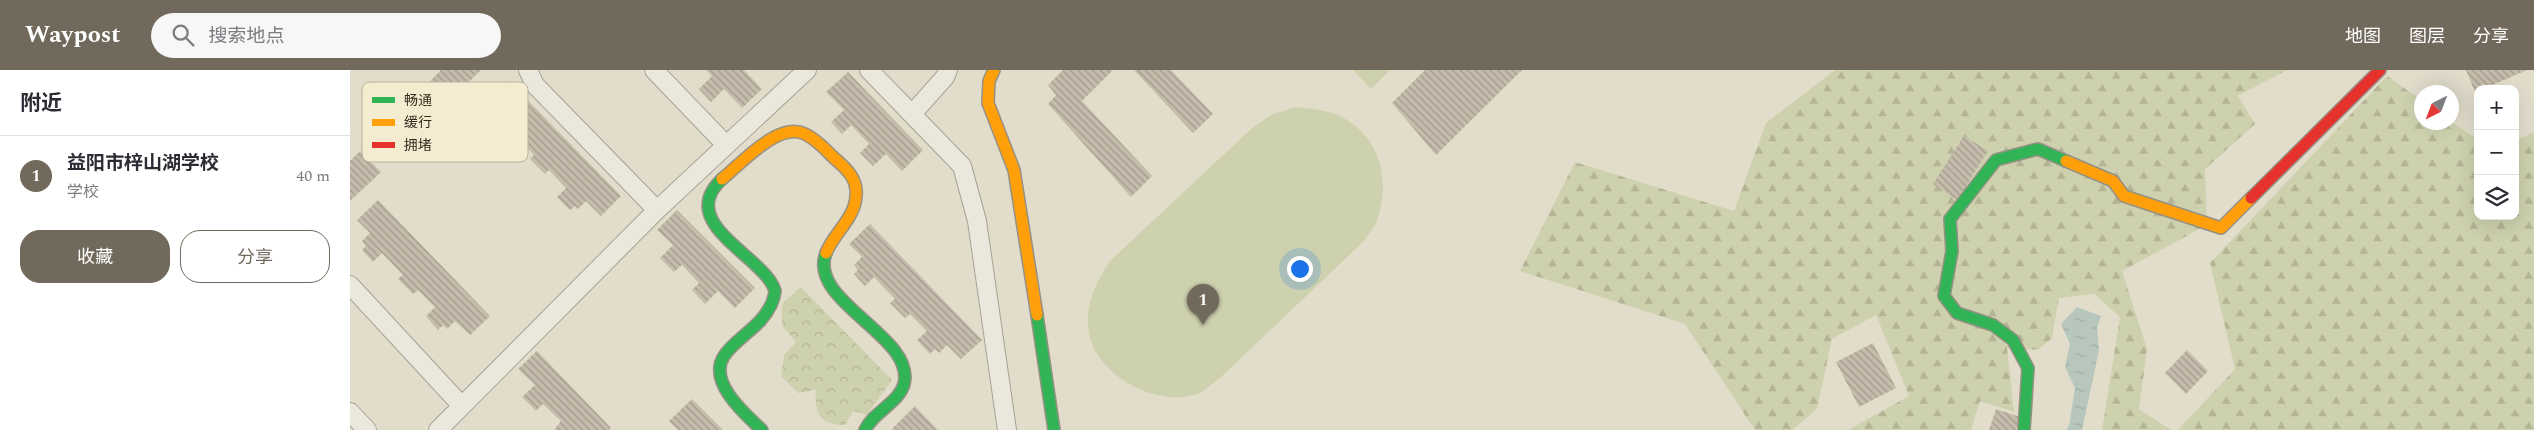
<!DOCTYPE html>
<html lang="zh">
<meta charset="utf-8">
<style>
:root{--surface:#fff;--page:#f7f7f7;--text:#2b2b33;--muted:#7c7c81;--line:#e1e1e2;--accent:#71695b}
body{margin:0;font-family:Spectral,"Noto Sans SC",serif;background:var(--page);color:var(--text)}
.controls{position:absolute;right:15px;top:15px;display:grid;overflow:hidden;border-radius:10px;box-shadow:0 5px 20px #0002}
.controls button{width:45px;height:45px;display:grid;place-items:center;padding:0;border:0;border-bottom:1px solid var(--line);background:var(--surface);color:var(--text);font:25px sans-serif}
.compass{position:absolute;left:2064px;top:15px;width:45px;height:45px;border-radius:50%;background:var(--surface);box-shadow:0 5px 20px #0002;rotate:222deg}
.you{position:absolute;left:949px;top:198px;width:18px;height:18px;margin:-12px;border:4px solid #fff;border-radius:50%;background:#1a73e8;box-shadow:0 0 0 8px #1a73e833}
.badge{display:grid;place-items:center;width:32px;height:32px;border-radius:50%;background:var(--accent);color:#fff;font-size:16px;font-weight:700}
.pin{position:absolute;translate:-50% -41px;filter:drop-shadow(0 1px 2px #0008)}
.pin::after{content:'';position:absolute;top:26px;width:18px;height:15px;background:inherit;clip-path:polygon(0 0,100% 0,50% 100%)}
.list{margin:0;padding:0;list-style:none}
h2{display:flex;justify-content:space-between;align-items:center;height:65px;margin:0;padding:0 20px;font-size:21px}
h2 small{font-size:16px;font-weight:400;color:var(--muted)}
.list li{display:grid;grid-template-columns:32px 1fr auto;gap:15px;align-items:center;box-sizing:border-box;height:80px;padding:0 20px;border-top:1px solid var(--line)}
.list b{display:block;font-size:19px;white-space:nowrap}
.list p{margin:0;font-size:16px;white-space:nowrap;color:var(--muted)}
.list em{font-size:16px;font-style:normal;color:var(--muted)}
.actions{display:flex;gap:10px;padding:15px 20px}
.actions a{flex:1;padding:11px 0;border:1px solid var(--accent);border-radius:20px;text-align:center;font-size:18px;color:var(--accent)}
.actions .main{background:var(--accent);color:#fff}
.icon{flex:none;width:28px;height:28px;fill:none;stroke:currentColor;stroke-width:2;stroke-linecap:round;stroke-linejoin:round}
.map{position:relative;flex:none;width:2184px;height:360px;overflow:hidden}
header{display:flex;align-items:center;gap:30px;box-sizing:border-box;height:70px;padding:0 25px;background:var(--accent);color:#fff}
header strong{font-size:24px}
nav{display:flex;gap:28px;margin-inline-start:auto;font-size:18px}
.search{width:350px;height:45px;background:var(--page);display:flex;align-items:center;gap:12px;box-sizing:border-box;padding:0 18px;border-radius:28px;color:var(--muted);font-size:19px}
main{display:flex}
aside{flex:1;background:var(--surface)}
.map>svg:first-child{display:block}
</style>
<header>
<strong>Waypost</strong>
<div class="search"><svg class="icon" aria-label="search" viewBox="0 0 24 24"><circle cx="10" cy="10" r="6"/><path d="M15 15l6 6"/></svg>搜索地点</div>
<nav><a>地图</a><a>图层</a><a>分享</a></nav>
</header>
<main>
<aside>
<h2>附近<small></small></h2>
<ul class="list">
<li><span class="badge">1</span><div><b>益阳市梓山湖学校</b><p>学校</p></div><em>40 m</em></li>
</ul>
<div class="actions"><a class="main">收藏</a><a>分享</a></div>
</aside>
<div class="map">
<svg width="2184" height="360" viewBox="0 0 2184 360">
<defs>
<pattern id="forest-firs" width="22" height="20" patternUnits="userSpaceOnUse" patternTransform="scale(1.25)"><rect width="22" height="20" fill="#ced1ae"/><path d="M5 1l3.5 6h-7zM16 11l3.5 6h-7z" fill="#b2b495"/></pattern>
<pattern id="park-crowns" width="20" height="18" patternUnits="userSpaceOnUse" patternTransform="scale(1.25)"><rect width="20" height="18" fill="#ced1ae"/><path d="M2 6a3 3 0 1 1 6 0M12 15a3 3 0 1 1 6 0" fill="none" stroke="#b2b495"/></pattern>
<pattern id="water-ripples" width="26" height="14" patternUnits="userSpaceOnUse" patternTransform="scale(1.25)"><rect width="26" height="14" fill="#b7c7be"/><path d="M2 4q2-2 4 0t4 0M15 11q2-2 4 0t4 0" fill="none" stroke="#9eaba3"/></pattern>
<pattern id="building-back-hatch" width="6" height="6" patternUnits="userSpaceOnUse" patternTransform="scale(1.25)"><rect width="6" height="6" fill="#c5bcac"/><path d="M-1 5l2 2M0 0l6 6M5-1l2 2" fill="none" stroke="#a1998b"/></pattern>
</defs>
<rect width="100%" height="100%" fill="#e2ddcb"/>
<path fill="#ced1ae" d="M1003,0h37l-19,19z
M945,37c17,2 37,3 52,13 33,20 42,59 32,94 -2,10 -10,19 -15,27l-144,137c-6,4 -12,10 -18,14 -40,19 -105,-15 -113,-58 -5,-27 6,-50 20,-72l142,-133 20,-14z"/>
<path fill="url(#forest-firs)" d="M1485,0h452l-49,26 17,28 -50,45 2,56 -85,46 25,78 -8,60 32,21h-69l18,-113 -26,-23 -35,4 -7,40 -14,12 -31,-2 7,64 -34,-11 -9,29h-123l61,-34 -33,-81 -44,24 -15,70 -25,21h-37l-70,-106 -165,-53 55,-109 159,49 32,-88z
M2037,6l34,24 1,22h30l26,18v76h37v-75l19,-9v298h-356l57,-61 -25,-106z"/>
<path fill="url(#park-crowns)" d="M451,217l91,93 -25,35 -14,-4 -8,14c-25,0 -31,-11 -29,-35l-18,3 -17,-17 3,-21 12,-13 -14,-16v-22z"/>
<path fill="url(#water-ripples)" d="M1727,237l24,9 -4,12 2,22 -17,80h-16l3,-4 6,-38 -10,-21 5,-23 -9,-20z"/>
<path fill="url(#building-back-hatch)" d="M91,0h40l-46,45 -19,-19z
M356,0h38l18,19 -20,19 -18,-19 -13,13 -12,-13 13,-13z
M713,0h50l-31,31 70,75 -21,21 -83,-93 8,-9 -8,-10z
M784,0h37l42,44 -20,19z
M1075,0h97l-86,85 -44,-52z
M2116,0h61l-44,19h-5l-3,3z
M498,2l75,78 -21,21 -16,-17 -13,12 -13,-13 9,-9 -18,-19 -9,9 -11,-12 13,-12 -18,-18z
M159,11l112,115 -20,20 -15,-15 -8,8 -3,-3 -5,4 -13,-13 9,-9 -17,-18 -4,4 -15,-15 4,-4 -20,-21 -9,8 -12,-11 5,-4 -5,-5 9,-8 -13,-14z
M1614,66l24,15 -31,49 -24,-16z
M10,81l21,21 -31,29v-40z
M28,130l112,116 -20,19 -15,-14 -8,8 -4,-4 -5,5 -12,-14 9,-9 -17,-17 -5,4 -15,-15 5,-4 -21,-22 -9,9 -11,-12 4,-4 -4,-5 8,-8 -13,-13z
M327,140l78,78 -20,20 -17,-17 -13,13 -13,-14 7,-7 -17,-18 -8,7 -14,-14 13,-13 -16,-15z
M520,154l112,116 -21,19 -14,-14 -8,8 -4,-4 -5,5 -13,-14 10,-9 -17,-17 -5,4 -15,-15 5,-4 -21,-22 -9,9 -11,-12 4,-4 -4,-5 8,-8 -13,-13z
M1523,273l23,45 -37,19 -23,-45z
M1837,280l21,21 -22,23 -21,-21z
M187,281l74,77 -2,2h-55l7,-9 -18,-17 -7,7 -14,-14 13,-12 -17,-16z
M342,329l31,31h-45l-9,-9z
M565,336l23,24h-47z
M1646,339l24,8 -4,13h-27z"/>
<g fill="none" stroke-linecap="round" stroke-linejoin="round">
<defs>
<path id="street" d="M178,0l7,15 122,125 150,-140
M304,0l72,75
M519,0l93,96 15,55 30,209
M562,44l33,-37 3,-7
M0,215l111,120
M0,342l17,18
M88,360l219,-220"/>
<path id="fast" d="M372,109c-48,45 44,78 53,112 -1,12 -7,21 -15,30 -11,12 -28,22 -36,35 -17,26 22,59 38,74
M476,183c-19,49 90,83 78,131 -5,19 -31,28 -39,46
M687,245l17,115
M1674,360l4,-62 -15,-28 -20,-15 -36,-12 -13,-17 8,-45 -2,-32 46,-59 42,-11 28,12"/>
<path id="slow" d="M644,0l-5,11 -1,22 26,67 23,145
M1716,91l47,20 11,15 97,32 30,-30
M372,109c19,-15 56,-58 83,-45 11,5 21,16 29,24 12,10 24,21 22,38 -1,22 -22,37 -30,57"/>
<path id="jam" d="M1901,128l129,-128"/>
</defs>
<use href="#street" stroke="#a7a295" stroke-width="20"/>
<use href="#fast" stroke="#969185" stroke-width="14"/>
<use href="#slow" stroke="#969185" stroke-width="14"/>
<use href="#jam" stroke="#969185" stroke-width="14"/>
<use href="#street" stroke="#eae7dc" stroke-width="18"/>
<use href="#fast" stroke="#30b455" stroke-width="11"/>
<use href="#slow" stroke="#ff9f0a" stroke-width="11"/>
<use href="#jam" stroke="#e5322d" stroke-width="11"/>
</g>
<rect x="12" y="12" width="166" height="80" rx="8" fill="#f3ecd1" stroke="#bab29b" stroke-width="1"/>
<rect x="22" y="27" width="23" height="6" fill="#30b455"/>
<rect x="22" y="49" width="23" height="7" fill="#ff9f0a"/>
<rect x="22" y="72" width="23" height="6" fill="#e5322d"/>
<g font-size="14" fill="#342b1e">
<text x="54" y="35">畅通</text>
<text x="54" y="57">缓行</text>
<text x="54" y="80">拥堵</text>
</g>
</svg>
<div class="controls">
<button>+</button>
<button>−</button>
<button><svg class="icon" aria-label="layers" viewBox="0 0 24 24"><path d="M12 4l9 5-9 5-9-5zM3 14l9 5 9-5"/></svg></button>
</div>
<svg class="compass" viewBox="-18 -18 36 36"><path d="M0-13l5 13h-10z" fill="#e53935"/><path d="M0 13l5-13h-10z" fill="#7c7c81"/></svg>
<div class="you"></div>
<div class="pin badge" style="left:853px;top:255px">1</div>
</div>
</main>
